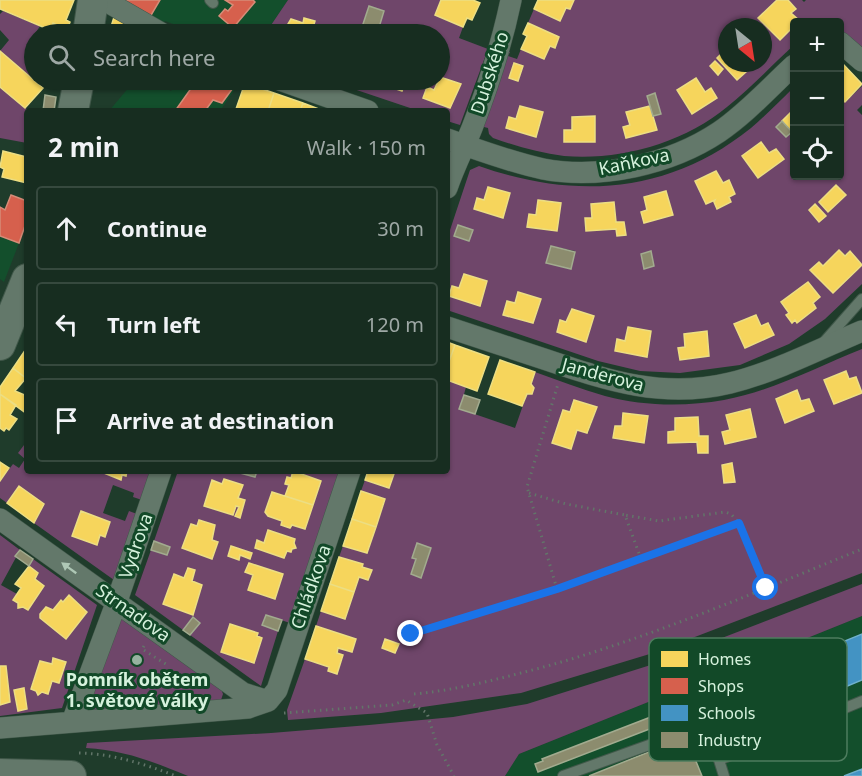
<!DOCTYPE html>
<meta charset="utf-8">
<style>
:root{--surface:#172d20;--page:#24392d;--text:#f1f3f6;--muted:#9ea8a5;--line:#36493e}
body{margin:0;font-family:"Noto Sans",sans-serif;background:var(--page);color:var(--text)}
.controls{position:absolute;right:18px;top:18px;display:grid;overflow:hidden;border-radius:6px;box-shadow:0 2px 4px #0004}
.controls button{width:54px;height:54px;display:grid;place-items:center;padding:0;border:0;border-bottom:2px solid var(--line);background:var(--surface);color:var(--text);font:30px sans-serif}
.compass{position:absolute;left:718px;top:18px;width:54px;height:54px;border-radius:50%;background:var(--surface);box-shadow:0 2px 4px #0004;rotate:150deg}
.stop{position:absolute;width:18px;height:18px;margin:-14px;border:4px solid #1a73e8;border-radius:50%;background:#fff}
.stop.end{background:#1a73e8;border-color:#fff;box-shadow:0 2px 6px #0008}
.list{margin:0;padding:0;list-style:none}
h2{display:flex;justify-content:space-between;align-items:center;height:78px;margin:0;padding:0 24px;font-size:26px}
h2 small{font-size:20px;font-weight:400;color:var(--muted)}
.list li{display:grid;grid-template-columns:39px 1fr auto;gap:18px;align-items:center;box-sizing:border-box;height:84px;margin:0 12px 12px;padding:0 12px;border:2px solid var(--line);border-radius:6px}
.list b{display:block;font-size:22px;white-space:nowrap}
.list em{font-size:20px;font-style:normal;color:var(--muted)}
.icon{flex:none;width:33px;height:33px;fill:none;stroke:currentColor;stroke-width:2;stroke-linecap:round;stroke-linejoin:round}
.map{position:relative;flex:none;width:862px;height:776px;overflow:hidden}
.search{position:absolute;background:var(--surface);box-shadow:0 2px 4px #0004;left:24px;top:24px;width:426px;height:66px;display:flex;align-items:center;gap:15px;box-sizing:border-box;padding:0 21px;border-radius:33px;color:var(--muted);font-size:22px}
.panel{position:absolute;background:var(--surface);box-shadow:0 2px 4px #0004;left:24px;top:108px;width:426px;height:366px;border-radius:6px}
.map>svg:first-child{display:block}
</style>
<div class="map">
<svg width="862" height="776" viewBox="0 0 862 776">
<rect width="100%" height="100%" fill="#1f3c2b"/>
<path fill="#134f2c" d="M122,0h166l-23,34h-65l-35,-13 -3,4z
M135,80h21l15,11 10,-11h60l-21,31h-111z
M0,236l19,7 -15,39 -4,-3z
M862,616v160h-357l14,-22z"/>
<path fill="#6f466a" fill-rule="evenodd" d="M288,0h153l-6,15 28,12 -4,11 29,11 -28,76 -13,-4v-10h-28l-92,-31h47v1l28,10 4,-11h31l-3,10 -7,-3 -4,11 26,10 11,-23 -20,-8v-43h-63l7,-23 -15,-5 -9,27 4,1h-51l1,-2 -2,-1 3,-10 -10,-3 -2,5 -12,-4 -9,15h-17z
M574,0h203l-18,18 20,22 15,-14v19c-22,20 -43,43 -67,62 -43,36 -108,54 -163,49 -24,-3 -48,-10 -71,-18l-4,-4 -1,-6 -8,-2 24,-76 6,2 -2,4 9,3 4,-10 23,10 6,-13 5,2 4,-10 -31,-15 6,-14 26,11 6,-12 4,1zM727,27h36v36h-7l-19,17 -20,-22 10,-10zM696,78l9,14 6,-4 6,10 -25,16 -15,-24zM655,94l6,20 -8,2 3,14 -30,8 -2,-11 6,-2 -3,-13 23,-6 -3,-10zM520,106l23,6 -37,16 10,-9zM595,116v26h-31v-11l8,-1v-13z
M788,0h14l2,2 2,-2h56v52l-22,-19v-11h-41v-1l-8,-8 5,-5z
M3,11l37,15 -15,24 9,5v25h10l-5,5 -39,-34 9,-11 -9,-10v-16z
M862,86v19l-5,5 5,5v149l-12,-12 -27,14 -4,-4 -9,8 23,23 29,-28v19l-37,35 -36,25 -49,21 -60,8 -40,-2 -42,-10 -151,-51v-71l23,-69 9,-4c96,34 190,28 272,-38 15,-13 29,-27 43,-41v22l-18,18 10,10 6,-5 2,2v42h46v-79l5,5zM760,142l9,11 7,-4 7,11 -25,18 -16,-22zM716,171l7,12 6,-3 6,14 -6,3 2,5 -13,7 -4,-7 1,-2 -9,4 -11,-23zM488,187l22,6 -7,25 -29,-9 3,-11 7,2zM666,191l6,24 -28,8 -3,-11 6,-2 -3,-13zM538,200l23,3 -4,28 -29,-4 1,-13 7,1zM614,202l2,20h8l2,13 -10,-6 -30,2 -1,-12 7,-1 -1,-14zM551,246l24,5v1l-28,11zM464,274l23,7 -7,25 -31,-10 3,-10 7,2zM808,282l12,15 -7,6 3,5 -19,15 -2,-3 -3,2 -6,-7 3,-3 -8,-10zM518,292l23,7 -8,24 -30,-8 4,-14 8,2zM572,309l22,7 -8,26 -29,-10 3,-12 6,2zM768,323l6,12 -29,13 -10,-24 26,2zM628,327l23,4 -4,26 -32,-6 2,-11 8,1zM707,331l2,25 -29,4 -2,-12 7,-1 -1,-13z
M0,87l29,24h-2v32l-27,-5z
M862,349v224l-209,80 -132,40 -140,20 -93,7 -1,-10 18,-51 24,8 -1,4 9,3 6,-18 -6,-3 1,-5 14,4 4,-13 -40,-13 5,-15 24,8 14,-42 9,3 3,-10 -9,-3 1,-3 -24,-7 4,-11 24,7 18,-53 -24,-9 4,-11 24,8 6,-17h52v-91l19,7 -6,22 55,19 12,-34h5l2,-6 -3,-4 4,-12c23,8 46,17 70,24 37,10 80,11 119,4 48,-9 93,-33 138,-51zM845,371l4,8 12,14 -27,10 -10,-23zM797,390l4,11 8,-2 5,12 -29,12 -9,-24zM574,400l23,7 -9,26 -11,-3 -6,18 -8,-38 7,2zM624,413l24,3 -4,27 -31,-5 2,-12h7zM697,417l2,19h9v16l-10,1 -1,-11 -29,1v-11l7,-1v-13zM417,544l14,4 -10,29 -10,-3 5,-15 -4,-2z
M27,441v30h72l21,9 2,-5h4l1,-4h25l-10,29 -9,-3 1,-4 -21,-8 -10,28 22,8 4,-10 8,3 -23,66 -80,-57 10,-19 -25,-18 -12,17 -7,-5v-17l13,-17 6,4 6,-9 -7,-6zM81,512l29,10 -5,15 -5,-2 -3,10z
M178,471h63v2l13,4 3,-6h85l-52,152 -24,-8 -3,10 15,6 -17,55 -71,-51 10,-12 -7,-5 -10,12 -48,-35 16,-45 16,5 3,-8 -16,-6zM293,472l27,9 -15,48 -13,-4 -2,3 -9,-3 1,-4 -14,-5 -3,-4 7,-20 13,4 4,-11 -4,-2 2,-6 4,1zM224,479l19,6 -5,13 6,2 -4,18 -5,-2 4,-9 -3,-1 -4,9 -28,-9 8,-26 10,4zM199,520l16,5 -3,15 6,3 -6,16 -29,-11 8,-24 6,2zM268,531l27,8 -1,4 2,5 -9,3 -3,7 -29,-10 2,-7 7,2zM249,563l34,11 -8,24 -26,-8 4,-15 -7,-3zM188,568l7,3 -3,10 10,4 -9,29 -29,-10 9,-29 11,3zM230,624l28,9 -1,3 5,2 -8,25 -33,-11z
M0,535l20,15 -19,35 16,9 -4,6 5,3v5l5,-1 5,3 16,-24 -9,-7 3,-6 -9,-7 4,-7 64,46 -35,103 -62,8v-11l10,-3 -4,-36h-6zM69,595l18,17 -21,27 -26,-21v-4l6,-7 7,3 8,-10 2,2zM54,659l12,3 -7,21 -7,-2 -4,13 -6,-2 -4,3 -2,-4 -5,-3 9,-27 12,3z
M862,584v32l-343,138 -14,22h-317c-34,-14 -64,-26 -102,-28l1,-5 184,-10 98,-8 84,-8 74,-13 130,-41z
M121,619l6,1 94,69 2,5 -2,6 -137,14z"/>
<path fill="#f6d55c" stroke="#ecde83" stroke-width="1.5" d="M0,0h74l-8,20 4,2 -3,8 -14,-7 -3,7 -50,-21z
M441,0h32l7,3 -8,17 -5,-2 -4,9 -28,-12z
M538,0h36l-4,9 -4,-1 -6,13 -26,-12z
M777,0h11l8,9 -5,4 9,8 -6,1v4l-14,14 -22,-22z
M115,14l31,20h-34l-3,-1z
M304,18l11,3 -3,10 2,1 -1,2h-31l9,-15 12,4z
M528,23l31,14 -4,11 -5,-2 -6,13 -23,-10 6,-13 -4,-2z
M58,26l13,6 -1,2h-16z
M727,48v15h29l-19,17 -20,-22z
M0,51l43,37 -18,20 -25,-21z
M715,61l8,8 -5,6 -8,-9z
M514,63l9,3 -5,15 -9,-3z
M843,64l19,20 -17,18 -5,-5v-30z
M440,77l21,7 -11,24 -27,-10 4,-11 7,3z
M696,78l9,14 6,-4 6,10 -25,16 -15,-24z
M374,80h32l-4,11 -29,-10z
M245,83l29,10 -6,18h-26l-6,-2z
M274,93l29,10 -3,8h-32z
M303,103l21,8h-24z
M520,106l23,6 -7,25 -30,-9 3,-11 7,2z
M650,106l7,24 -31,8 -3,-11 7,-2 -4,-13z
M794,109v25l-12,-13z
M595,116v26h-31v-12h8v-13z
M761,142l8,11 7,-4 8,10 -26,19 -16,-22z
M3,151l24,6v26l-25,-6 2,-8 -4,-2z
M716,171l7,12 6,-3 6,14 -6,3 2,5 -14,7 -3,-7 1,-2 -9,4 -11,-23z
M836,185l10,10 -18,17 -9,-10z
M488,187l22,6 -7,25 -29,-9 3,-11 7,2z
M666,191l7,24 -29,8 -3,-11 6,-2 -3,-13z
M538,200l23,3 -4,28 -30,-4 2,-13 7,1z
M614,202l2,20h8l2,13 -9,1 -1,-7 -30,2 -1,-13h7l-1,-14z
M815,204l11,12 -7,6 -10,-12z
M839,250l6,6 5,-5 12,14 -29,28 -23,-23 9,-8 4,4z
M464,274l23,7 -7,25 -31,-10 3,-10 7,2z
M808,282l12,15 -7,6 3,5 -19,15 -2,-3 -3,3 -6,-8 3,-2 -8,-11z
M518,292l23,7 -8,24 -30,-8 4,-14 8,2z
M572,309l22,7 -8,26 -29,-10 3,-12 6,2z
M756,315l5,11 7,-3 6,12 -29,13 -11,-24z
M628,327l23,4 -4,26 -32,-6 2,-12 8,2z
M707,331l2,25 -29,4 -2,-12 7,-1 -1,-13z
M447,342l8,3 -8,22z
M455,345l34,12 -12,34 -30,-11v-13z
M26,349l1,1v29l-14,-11z
M500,360l35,12 -4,12 3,4 -2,6h-5l-5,12 -34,-12z
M13,368l13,10 -11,13 12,5v18l-27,-20v-7z
M846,371l3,8 7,-2 6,16 -28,11 -10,-24z
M797,390l4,11 8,-2 5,12 -29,12 -9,-24z
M0,394l16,11 -6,10 7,4 -8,11 -3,-2 -2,3 -4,-3z
M574,400l23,7 -10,26 -10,-3 -6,19 -19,-6 11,-33 7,2z
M750,409l6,28 -31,7 -3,-12 8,-2 -4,-15z
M623,413l25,3 -4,27 -31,-5 2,-12h7z
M698,417l1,19h9v17h-10l-1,-11 -29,1v-11l7,-1v-13z
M0,462l9,6 -9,13z
M732,463l3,19 -11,1 -2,-18z
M99,471h28l-1,5 -4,-1 -1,5z
M293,471l28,10 -8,24 -28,-9 4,-11 -4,-1 2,-7 4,1z
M368,471h27l-6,17 -24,-8z
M224,479l19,6 -5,13 7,2 -5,18 -5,-2 4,-9 -3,-1 -3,9 -29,-9 8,-26 10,4z
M19,486l25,18 -10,19 -27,-20z
M361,491l24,8 -9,28 -24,-8z
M272,492l41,13 -8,24 -13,-4 -2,3 -9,-3 1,-4 -14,-5 -3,-4z
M81,511l29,11 -5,15 -5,-2 -3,10 -25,-9z
M352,519l24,8 -9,26 -24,-7z
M199,520l16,5 -3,15 6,2 -6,17 -30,-11 9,-24 6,2z
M268,530l27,9 -1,4 2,5 -4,1 -1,3 -4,-1 -3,7 -29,-10 2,-8 7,3z
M231,546l21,7 -2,6 -10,-4 -1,5 -11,-4z
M339,557l24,7 -1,3 10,3 -4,10 -9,-3 -5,15 -24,-8z
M249,563l34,11 -8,25 -27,-9 5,-15 -8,-3z
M29,566l9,7 -3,6 9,7 -16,24 -5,-3 -5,1v-5l-5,-3 8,-12 -6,-4z
M188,568l7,2 -3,11 10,4 -9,30 -30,-11 11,-30 10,4z
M330,584l24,8 -9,27 -24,-8z
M69,595l18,17 -21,27 -26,-21v-4l6,-7 7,3 8,-10 2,2z
M230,624l28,9 -1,3 5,2 -8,25 -33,-11z
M316,626l40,13 -4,13 -14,-4 -1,5 6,2 -6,19 -9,-3 1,-4 -24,-8z
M385,639l14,5 -4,9 -13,-5z
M53,658l13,4 -7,21 -7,-2 -4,13 -6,-2 -4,3 -2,-4 -5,-2 9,-28 12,3z
M0,666h6l4,36 -10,3z
M24,688l3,21 -9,2 -4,-21z"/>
<path fill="#d6604d" stroke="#d68c78" stroke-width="1.5" d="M122,0h38l-10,17z
M225,0h28l2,2 -22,26 -14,-12 6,-7 3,2 5,-6z
M197,80h36l5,1 -16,22 -9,-3 -8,11h-30z
M11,195l16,6v19l-8,23 -19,-7v-29l5,3z"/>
<path fill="#4393c3" stroke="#6fb0cb" stroke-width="1.5" d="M862,634v46l-96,40 -17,-40z
M862,769v7h-18z"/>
<path fill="#8c8c6e" stroke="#a2ab8f" stroke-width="1.5" d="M369,6l15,5 -7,23 -17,-1z
M99,80h12l-2,7 -11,-2z
M655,93l6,21 -8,2 -6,-20z
M45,95l11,2 -2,14h-11z
M782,121l10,11 -6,5 -10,-10z
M458,225l15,5 -4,11 -15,-5z
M551,246l24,6 -4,17 -25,-6z
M651,251l3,15 -10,3 -3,-15z
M464,395l16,5 -5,14 -16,-5z
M241,471h16l-2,6 -15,-4z
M154,541l16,6 -3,8 -16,-5z
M417,543l14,5 -10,30 -10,-4 5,-15 -4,-1z
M20,550l13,9 -4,7 -14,-10z
M266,615l16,5 -4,11 -16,-6z
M193,617l7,6 -10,12 -7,-5z
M674,708l4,10 -140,54 -3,-8 8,-3 -1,-2z
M686,737l16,39h-113z"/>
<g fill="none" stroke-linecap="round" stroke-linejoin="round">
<defs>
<path id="service" d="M210,0l3,3
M824,342l38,-43
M719,760l143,-59
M563,776l139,-50 17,34 5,16"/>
<path id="minor" d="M93,0l16,3 54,31
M840,42l22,19
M280,80l88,31
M447,139c32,11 63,23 96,30 58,11 128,-5 176,-37 28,-19 51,-45 75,-67
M447,188c7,-21 17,-40 25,-60 16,-41 30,-85 39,-128
M447,327c33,11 67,22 100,33 62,21 117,39 183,23 45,-11 89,-34 132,-52
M0,519l243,174 25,8
M72,722l45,-121 44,-130
M0,728l248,-20 20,-7 9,-11 73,-219"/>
<path id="secondary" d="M88,34l5,-34
M73,111l6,-31
M0,345l27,-66
M0,774l71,2"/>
</defs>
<use href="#service" stroke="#41584a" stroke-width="12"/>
<use href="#minor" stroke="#41584a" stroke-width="22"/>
<use href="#secondary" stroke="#41584a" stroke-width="32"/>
<path stroke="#627569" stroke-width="3" stroke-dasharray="1.5 4.5" stroke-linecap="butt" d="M529,493l37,11 59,11
M641,559l-16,-44 34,6 66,-9 6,2 8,9
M557,589l-30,-102 31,-103
M411,634l146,-45 182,-66 27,65
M144,646l-2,3 27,17
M414,694c43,-4 84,-15 126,-26 110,-30 216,-76 322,-119
M284,713l108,-8 14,-5 21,13 10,32 17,31
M79,753c35,1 65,11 97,23"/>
<use href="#service" stroke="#63786a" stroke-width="10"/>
<use href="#minor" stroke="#63786a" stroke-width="21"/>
<use href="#secondary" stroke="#63786a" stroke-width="30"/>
</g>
<defs><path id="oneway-solid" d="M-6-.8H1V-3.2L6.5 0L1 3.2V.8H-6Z" transform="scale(1.5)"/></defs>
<use fill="#aec7b5" href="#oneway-solid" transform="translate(69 568) rotate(-144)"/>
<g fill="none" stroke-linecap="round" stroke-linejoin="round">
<path stroke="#1a73e8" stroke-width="8" d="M411,634l146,-45 182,-66 27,65"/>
</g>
<circle fill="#96b29f" stroke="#124928" stroke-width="2" cx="137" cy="660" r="6"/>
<g text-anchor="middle" stroke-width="6" stroke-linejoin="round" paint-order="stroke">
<g font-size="18" fill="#d6f2dd" stroke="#124928">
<text transform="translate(490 73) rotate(-72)" y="6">Dubského</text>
<text transform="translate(634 162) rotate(-12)" y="6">Kaňkova</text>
<text transform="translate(603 375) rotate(15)" y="6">Janderova</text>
<text transform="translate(136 546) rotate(-71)" y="6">Vydrova</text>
<text transform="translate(311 587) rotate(-71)" y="6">Chládkova</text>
<text transform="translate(133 613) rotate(35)" y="6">Strnadova</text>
</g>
<g font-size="18" font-weight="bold" fill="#d6f2dd" stroke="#124928">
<text x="137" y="686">Pomník obětem<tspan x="137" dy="21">1. světové války</tspan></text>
</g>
</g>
<rect x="649" y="638" width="198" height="123" rx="9" fill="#124928" stroke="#4d7c5e" stroke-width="1.5"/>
<rect x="661" y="651" width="27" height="16" fill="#f6d55c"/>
<rect x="661" y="678" width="27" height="16" fill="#d6604d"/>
<rect x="661" y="705" width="27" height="16" fill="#4393c3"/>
<rect x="661" y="732" width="27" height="16" fill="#8c8c6e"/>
<g font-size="16" fill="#d6f2dd">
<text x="698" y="665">Homes</text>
<text x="698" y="692">Shops</text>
<text x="698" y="719">Schools</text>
<text x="698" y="746">Industry</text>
</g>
</svg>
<div class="controls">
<button>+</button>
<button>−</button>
<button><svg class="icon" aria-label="locate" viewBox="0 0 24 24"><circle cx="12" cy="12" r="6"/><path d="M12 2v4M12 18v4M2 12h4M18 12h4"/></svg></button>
</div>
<svg class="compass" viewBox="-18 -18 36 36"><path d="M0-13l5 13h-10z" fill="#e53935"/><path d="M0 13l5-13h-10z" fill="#9ea8a5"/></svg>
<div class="stop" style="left:766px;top:588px"></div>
<div class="stop end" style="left:411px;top:634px"></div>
<div class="search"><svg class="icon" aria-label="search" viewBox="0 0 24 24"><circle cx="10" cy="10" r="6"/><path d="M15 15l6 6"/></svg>Search here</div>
<section class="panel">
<h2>2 min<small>Walk · 150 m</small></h2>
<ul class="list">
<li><svg class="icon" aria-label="ahead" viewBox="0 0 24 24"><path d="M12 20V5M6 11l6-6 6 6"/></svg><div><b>Continue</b></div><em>30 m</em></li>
<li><svg class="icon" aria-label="left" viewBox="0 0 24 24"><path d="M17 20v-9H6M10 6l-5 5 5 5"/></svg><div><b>Turn left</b></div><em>120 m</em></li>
<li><svg class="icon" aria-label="arrive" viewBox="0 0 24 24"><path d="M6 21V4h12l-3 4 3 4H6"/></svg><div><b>Arrive at destination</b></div></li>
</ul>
</section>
</div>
